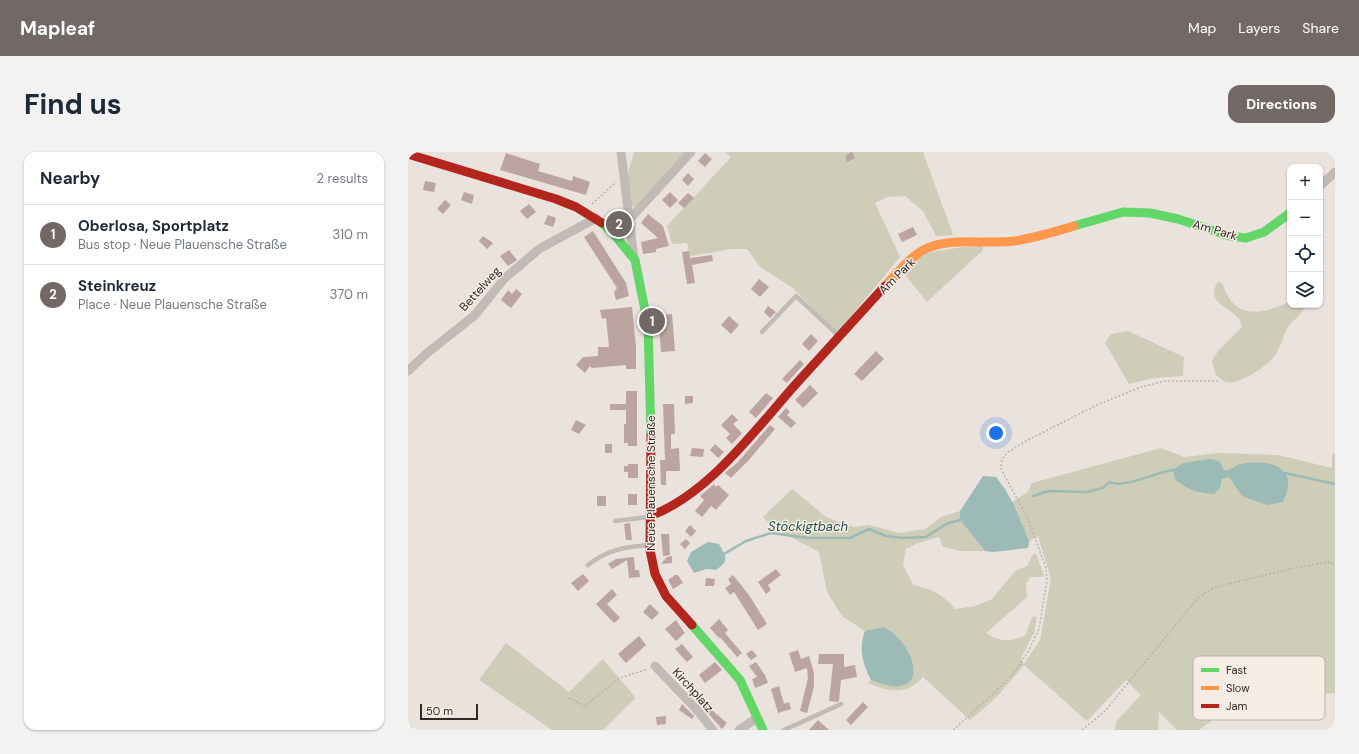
<!DOCTYPE html>
<meta charset="utf-8">
<style>
:root{--surface:#fff;--page:#f2f2f3;--text:#1f2937;--muted:#747a83;--line:#e0e1e3;--accent:#726966}
body{margin:0;font-family:"DM Sans",sans-serif;background:var(--page);color:var(--text)}
.controls{position:absolute;right:12px;top:12px;display:grid;overflow:hidden;border-radius:8px;box-shadow:0 1px 3px #0004}
.controls button{width:36px;height:36px;display:grid;place-items:center;padding:0;border:0;border-bottom:1px solid var(--line);background:var(--surface);color:var(--text);font:20px sans-serif}
.scale{position:absolute;left:12px;bottom:10px;width:58px;box-sizing:border-box;padding-left:4px;border:2px solid #322826;border-top:0;font-size:11px;line-height:14px;white-space:nowrap;color:#322826;-webkit-text-stroke:3px #f7ece4;paint-order:stroke}
.you{position:absolute;left:588px;top:281px;width:14px;height:14px;margin:-10px;border:3px solid #fff;border-radius:50%;background:#1a73e8;box-shadow:0 0 0 6px #1a73e833}
.badge{display:grid;place-items:center;width:26px;height:26px;border-radius:50%;background:var(--accent);color:#fff;font-size:13px;font-weight:700}
.pin{position:absolute;translate:-50% -50%;border:2px solid #fff;box-shadow:0 1px 4px #0006}
.list{margin:0;padding:0;list-style:none}
h2{display:flex;justify-content:space-between;align-items:center;height:52px;margin:0;padding:0 16px;font-size:17px}
h2 small{font-size:13px;font-weight:400;color:var(--muted)}
.list li{display:grid;grid-template-columns:26px 1fr auto;gap:12px;align-items:center;box-sizing:border-box;height:60px;padding:0 16px;border-top:1px solid var(--line)}
.list b{display:block;font-size:15px;white-space:nowrap}
.list p{margin:0;font-size:13px;white-space:nowrap;color:var(--muted)}
.list em{font-size:13px;font-style:normal;color:var(--muted)}
.icon{flex:none;width:22px;height:22px;fill:none;stroke:currentColor;stroke-width:2;stroke-linecap:round;stroke-linejoin:round}
.map{position:relative;flex:none;width:927px;height:578px;overflow:hidden;border-radius:12px}
header{display:flex;align-items:center;gap:24px;box-sizing:border-box;height:56px;padding:0 20px;background:var(--accent);color:#fff}
header strong{font-size:19px}
nav{display:flex;gap:22px;margin-inline-start:auto;font-size:14px}
.intro{display:flex;align-items:center;justify-content:space-between;box-sizing:border-box;height:96px;padding:0 24px}
h1{margin:0;font-size:28px}
.button{padding:10px 18px;border-radius:12px;background:var(--accent);color:#fff;font-size:14px;font-weight:700}
main{display:flex;gap:24px;padding:0 24px}
aside{flex:1;background:var(--surface);border-radius:12px;box-shadow:0 1px 3px #0004}
.map>svg:first-child{display:block}
</style>
<header>
<strong>Mapleaf</strong>
<nav><a>Map</a><a>Layers</a><a>Share</a></nav>
</header>
<div class="intro"><h1>Find us</h1><a class="button">Directions</a></div>
<main>
<aside>
<h2>Nearby<small>2 results</small></h2>
<ul class="list">
<li><span class="badge">1</span><div><b>Oberlosa, Sportplatz</b><p>Bus stop · Neue Plauensche Straße</p></div><em>310 m</em></li>
<li><span class="badge">2</span><div><b>Steinkreuz</b><p>Place · Neue Plauensche Straße</p></div><em>370 m</em></li>
</ul>
</aside>
<div class="map">
<svg width="927" height="578" viewBox="0 0 927 578">
<rect width="100%" height="100%" fill="#eae2dd"/>
<path fill="#cdcdb8" d="M226,0h52l-50,55 -5,-1 -4,-29z
M317,0h198l30,83 -17,1 -13,-25 -18,-15 -17,1 -13,6 25,54 -63,76 -44,-45 -33,-21 -13,-18h-15l-42,7 -3,-13 -15,1 -5,-18 64,-69z
M575,92v6l-56,52 -25,-31 22,-18z
M810,129l5,3c9,36 41,31 67,17v4h16c-5,10 -13,15 -19,24 -5,9 -7,20 -13,28 -7,9 -36,29 -48,25 -4,-1 -7,-5 -10,-7l-4,-14 6,-10 24,-24c-1,-3 -2,-7 -4,-9 -9,-12 -33,-15 -20,-37z
M720,179l56,26 -1,19 -29,2 -25,6 -24,-41 6,-9z
M753,296l23,9 35,-4 59,2 54,13v-13l3,-3v241l-45,6 -52,3 -39,28h-22l-18,-18 -1,18h-43l1,-8 25,-27 -15,-15 -39,41 -63,-56 -29,34 -25,21 -47,-43c-17,19 -33,15 -55,6l3,-3 13,5 7,-54 -7,-4 -19,4 -23,-15 -15,-24 -8,-40 -44,-23 -12,-12 29,-28 34,28 27,10 16,-2 30,8 26,-4 16,-12 19,-6v9l25,31h-24l-18,-4 -4,-10 -21,6 -12,6 -3,15 10,21c19,4 29,9 42,24l20,-3 17,-7 23,-28 12,-5 6,-12h3l8,21 -3,2h-11l-4,7 1,13 -41,36c15,9 22,9 39,3l8,-20 4,1 -3,16 -13,25 3,6 16,-24 11,-61 -13,-43 -9,5 -17,-39 16,-10 4,-9z
M98,491l63,49 34,-33 33,39 -33,32h-51l-73,-50z"/>
<path fill="#9cbab6" d="M802,307l9,2 5,9c8,1 10,-5 17,-6 16,-3 48,-3 47,20 0,6 -3,13 -5,18l-16,3 -25,-9 -13,-19 -7,2 -2,9 -6,6c-16,-1 -27,-4 -39,-15l-2,-9 10,-7z
M575,324l13,1 9,12 9,16 15,36 -1,7 -35,4 -8,-1 -25,-31v-9z
M300,390l11,2c8,14 10,17 -3,26l-10,-1 -12,4 -7,-12 4,-9z
M476,475c33,17 50,79 -13,53 -8,-16 -13,-31 -6,-49z"/>
<g fill="none" stroke-linecap="round" stroke-linejoin="round">
<path stroke="#9cbab6" stroke-width="2.5" d="M877,321l50,11
M625,344l16,-5 38,1 15,-4 8,-6c14,7 47,-10 63,-12
M316,402l22,-13 25,-8 37,5h42l19,-9 17,7 16,2 24,-1 20,-13 14,-4"/>
</g>
<path fill="#bca5a0" d="M444,0l3,6 -8,4 -2,-6z
M98,1l34,11 -2,7 34,10 1,-5 17,6 -4,13 -86,-25z
M297,1l7,6 -7,8 -7,-6z
M280,21l6,6 -6,7 -6,-6z
M17,29l11,2 -2,9 -11,-2z
M56,40l10,3 -2,9 -11,-4z
M262,40l8,8 -8,8 -8,-8z
M280,41l6,5 -10,10 -6,-5z
M37,48l6,5 -8,9 -6,-5z
M121,52l7,8 -9,7 -7,-8z
M240,62l15,12 6,20 -13,3v3l-13,2 -2,-12 17,-4 -17,-15z
M140,63l8,3 -3,9 -9,-3z
M505,75l4,8 -15,7 -4,-8z
M185,79l33,52 3,13 -13,4 -2,-8 3,-4 -33,-51z
M75,84l10,7 -6,6 -8,-8z
M101,98l8,10 -9,6 -8,-10z
M281,99l1,7 22,-3 1,6 -21,4 3,18 -8,1 -5,-32z
M351,127l10,8 -9,10 -9,-8z
M108,137l6,5 -11,14 -10,-8 7,-10 4,4z
M360,154l8,6 -6,6 -6,-6z
M224,155l4,39v23h-10v-4l-34,3 -2,-2 -5,7 -9,-8 7,-8 15,-1v-9h11l-3,-29 -4,1 -2,-9z
M264,162l3,37 -14,1 -3,-37z
M321,164l10,9 -8,9 -10,-9z
M403,182l7,7 -9,10 -7,-7z
M468,199l8,8 -22,22 -8,-7z
M392,208l4,4 -17,19 -5,-4z
M402,233l8,8 -15,15 -8,-8z
M218,239h11v55h-9v-3h-4v-19h2v-14h-16v-6h16z
M358,241l7,5 -17,20 -7,-6z
M277,244h8v7l-8,1z
M255,252h11l1,30h-4v15l8,-1 1,23h-14v14h-5l-1,-25h5z
M378,256l4,4 -3,3 9,8 -5,5 -13,-11z
M324,262l6,6 -5,4 9,9 -10,11 -6,-6 4,-4 -9,-9z
M168,268l10,5 -7,9 -8,-4z
M362,273l5,4 -27,32 -17,17 -6,-5 12,-10z
M197,292h7v9h-7z
M307,292l9,8 -6,6 -8,-8z
M284,296l12,1 -1,8 -13,-1z
M220,312h10v14h-10v-6h-4v-6h4z
M306,332l2,3 2,-2 11,10 -13,15 -5,-4 -9,11 -7,-6 9,-11 -4,-4z
M220,342h9v11h-9z
M189,344h9v10h-9z
M222,371l2,17h-6l-2,-16z
M282,373l6,6 -5,6 -6,-6z
M253,382h8l1,21 -7,1z
M278,387l4,4 -5,6 -5,-5z
M264,404v7l-11,1 6,-7z
M226,405l1,13h4l1,7 -11,1 -2,-18 -15,9 -4,-5 8,-5z
M368,417l5,6 -13,10 3,5 -5,4 -8,-12z
M175,422l6,7 -11,10 -7,-8z
M267,423h3l5,8 -10,6 -5,-9z
M325,423l16,20 18,29 -9,6 -24,-38 -4,3 -5,-7 6,-4 -3,-5z
M298,426l9,1 -1,7h-9z
M204,437l5,6 -10,9 13,14 -6,5 -18,-19z
M242,452l9,9 -7,7 -9,-8z
M311,467l9,11 -3,3 17,20 -5,4 -17,-20 -1,1 -9,-10z
M268,468l9,13 -9,8 -11,-12z
M231,484l7,9 -20,18 -8,-9z
M274,492l11,13 -6,5 -12,-13z
M344,498l5,6 -6,4 -5,-6z
M390,498l3,9 8,-3 5,17v14l-7,26 -7,-2 8,-33 -1,-10 -12,4 -6,-19z
M411,502h25v13l11,-2 2,12 -16,3 -2,21 -2,1 -8,-1 4,-37h-15z
M307,510l7,8 -17,13 -6,-8z
M348,510l9,13 3,8 -13,5 -3,-9 5,-2 -8,-11z
M371,534l5,18 5,-2 2,7 -13,4 -7,-24z
M291,547l28,24 -5,6 -25,-28z
M455,550l5,5 -17,18 -5,-5z
M274,552l12,12 -2,3 -13,-9z
M258,564v8l-9,1 -1,-8z
M410,568l11,10h-20z"/>
<g fill="none" stroke-linecap="round" stroke-linejoin="round">
<path stroke="#bbb3af" stroke-width="1.5" stroke-dasharray="2 2" stroke-linecap="butt" d="M184,52l24,-22
M161,546l16,8 34,-28 29,-9
M545,578l38,-34 23,-23 14,-21 11,-23 8,-49 -1,-12 -18,-49 -27,-50 1,-10 6,-7 18,-11 73,-37 42,-17 24,-6h54
M674,578l22,-18 94,-114 13,-9 21,-6 62,-15 34,-6 7,3"/>
<path stroke="#c2bab6" stroke-width="4.5" d="M354,180l34,-36 43,40
M207,369l34,-4
M180,413c19,-15 36,-18 60,-20
M376,578l57,-26"/>
<path stroke="#c2bab6" stroke-width="9" d="M213,0l13,107
M912,34l15,-14
M204,80l17,-12 62,-68
M0,219l18,-17 49,-39 29,-36 35,-30 57,-31
M247,514l42,44 16,20
M331,578l18,-12"/>
<path stroke="#63d668" stroke-width="9" d="M194,71l10,9 23,28 13,65 3,110
M666,74l49,-14 27,1 28,6 52,17 16,2 18,-6 26,-19
M284,473l48,55 23,50
M0,577l1,1"/>
<path stroke="#ff974d" stroke-width="9" d="M477,134c12,-13 23,-27 38,-36 27,-14 62,-5 91,-9 21,-3 40,-9 60,-15"/>
<path stroke="#b3261e" stroke-width="9" d="M0,2l148,45 20,8 26,16
M243,283l-1,115 5,24 11,22 26,29
M242,364c58,-21 105,-86 145,-131 30,-33 60,-66 90,-99"/>
</g>
<g text-anchor="middle" stroke-width="3" stroke-linejoin="round" paint-order="stroke">
<g font-size="12" fill="#322826" stroke="#f7ece4">
<text transform="translate(807 78) rotate(16)" y="4">Am Park</text>
<text transform="translate(489 124) rotate(-45)" y="4">Am Park</text>
<text transform="translate(72 137) rotate(-48)" y="4">Bettelweg</text>
<text transform="translate(243 331) rotate(-90)" y="4">Neue Plauensche Straße</text>
<text transform="translate(285 538) rotate(48)" y="4">Kirchplatz</text>
</g>
<g font-size="13" font-style="italic" fill="#1f504c" stroke="#f7ece4">
<text x="400" y="379">Stöckigtbach</text>
</g>
</g>
<rect x="785" y="504" width="132" height="64" rx="6" fill="#f7ece4" stroke="#bcb1ab" stroke-width="1"/>
<rect x="793" y="516" width="18" height="4" fill="#63d668"/>
<rect x="793" y="534" width="18" height="4" fill="#ff974d"/>
<rect x="793" y="552" width="18" height="4" fill="#b3261e"/>
<g font-size="11" fill="#322826">
<text x="818" y="522">Fast</text>
<text x="818" y="540">Slow</text>
<text x="818" y="558">Jam</text>
</g>
</svg>
<div class="controls">
<button>+</button>
<button>−</button>
<button><svg class="icon" aria-label="locate" viewBox="0 0 24 24"><circle cx="12" cy="12" r="6"/><path d="M12 2v4M12 18v4M2 12h4M18 12h4"/></svg></button>
<button><svg class="icon" aria-label="layers" viewBox="0 0 24 24"><path d="M12 4l9 5-9 5-9-5zM3 14l9 5 9-5"/></svg></button>
</div>
<div class="scale">50 m</div>
<div class="you"></div>
<div class="pin badge" style="left:244px;top:169px">1</div>
<div class="pin badge" style="left:211px;top:72px">2</div>
</div>
</main>
